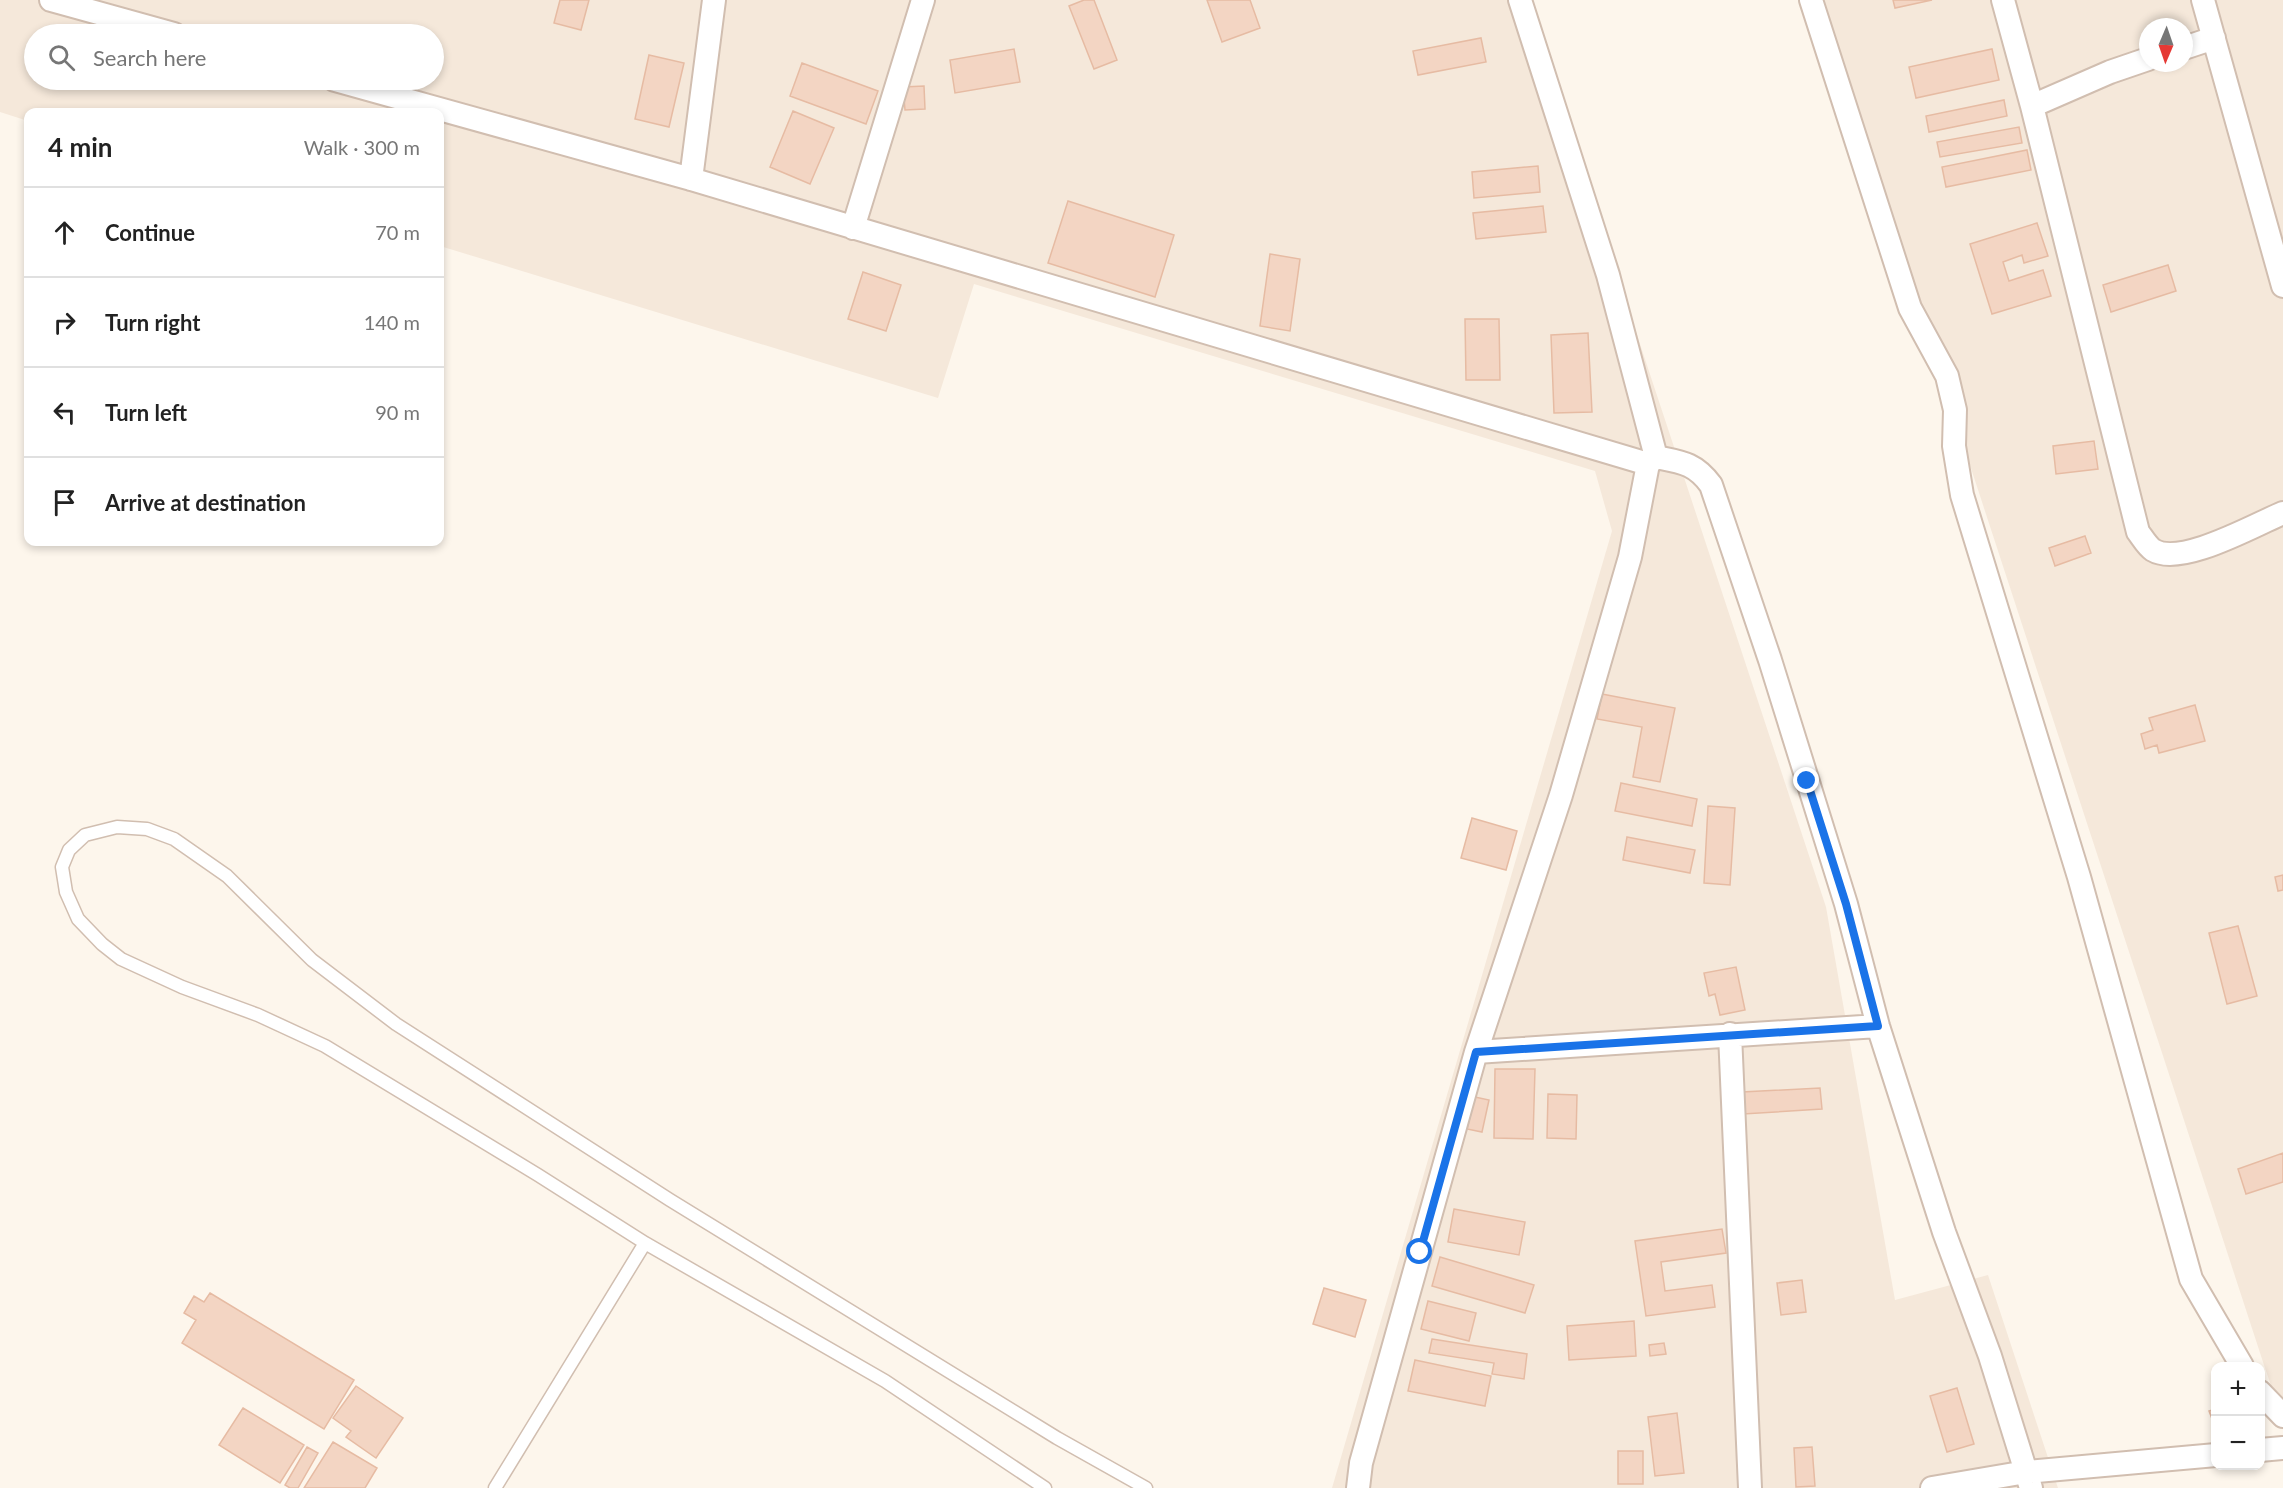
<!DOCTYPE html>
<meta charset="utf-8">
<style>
:root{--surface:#fff;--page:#f6f6f6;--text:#222;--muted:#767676;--line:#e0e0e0}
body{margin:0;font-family:Lato,sans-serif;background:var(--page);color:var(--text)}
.controls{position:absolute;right:18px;bottom:18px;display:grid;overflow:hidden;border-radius:12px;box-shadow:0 3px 9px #0003}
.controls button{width:54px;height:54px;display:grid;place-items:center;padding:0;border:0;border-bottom:2px solid var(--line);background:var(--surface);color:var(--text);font:30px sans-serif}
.compass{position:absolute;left:2139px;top:18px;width:54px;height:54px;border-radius:50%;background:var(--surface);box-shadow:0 3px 9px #0003;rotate:182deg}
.stop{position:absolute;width:18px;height:18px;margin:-14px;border:4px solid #1a73e8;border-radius:50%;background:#fff}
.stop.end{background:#1a73e8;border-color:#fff;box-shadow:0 2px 6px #0008}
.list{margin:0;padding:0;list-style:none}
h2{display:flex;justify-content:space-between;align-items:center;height:78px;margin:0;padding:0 24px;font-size:26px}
h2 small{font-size:20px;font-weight:400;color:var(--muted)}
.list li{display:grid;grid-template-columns:39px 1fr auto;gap:18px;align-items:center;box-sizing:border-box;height:90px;padding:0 24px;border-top:2px solid var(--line)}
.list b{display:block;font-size:22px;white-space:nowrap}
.list em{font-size:20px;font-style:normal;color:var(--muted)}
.icon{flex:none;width:33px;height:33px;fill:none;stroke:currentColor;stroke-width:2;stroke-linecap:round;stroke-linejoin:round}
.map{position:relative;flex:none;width:2283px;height:1488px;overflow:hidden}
.search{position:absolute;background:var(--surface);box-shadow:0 3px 9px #0003;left:24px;top:24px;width:420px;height:66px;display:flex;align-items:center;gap:15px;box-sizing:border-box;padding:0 21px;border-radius:33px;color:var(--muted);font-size:22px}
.panel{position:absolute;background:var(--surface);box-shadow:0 3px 9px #0003;left:24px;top:108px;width:420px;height:438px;border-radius:12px}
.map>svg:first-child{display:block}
</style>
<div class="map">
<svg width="2283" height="1488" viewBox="0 0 2283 1488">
<rect width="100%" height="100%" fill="#fdf6ec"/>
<path fill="#f5e8da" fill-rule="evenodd" d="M0,0h1529l109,338 188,569 69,393 93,-25 70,213h-726l280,-957 -17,-60 -621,-187 -36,114 -498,-152v-134h-412v9l-28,-9zM34,34h400v46h-400z
M1818,0h465v1421l-19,-56zM2148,27h36v36h-36z"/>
<path fill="#f3d5c3" stroke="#e6bba3" stroke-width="1.5" d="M560,0h29l-8,30 -27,-7z
M1084,0h10l23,60 -23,9 -25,-63z
M1207,0h43l10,28 -38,14z
M1893,0h39l-37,8z
M1481,38l5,24 -68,13 -5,-24z
M1014,49l6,33 -65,11 -5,-33z
M1992,49l7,31 -83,18 -7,-31z
M649,55l35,8 -15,64 -34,-8z
M802,63l76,28 -12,33 -76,-28z
M924,86l1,23 -20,1 -2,-23z
M2004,100l3,16 -78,16 -3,-16z
M793,111l41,17 -24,56 -40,-17z
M2019,127l3,16 -82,14 -3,-15z
M2027,150l4,20 -85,17 -4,-20z
M1538,166l2,26 -66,6 -2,-26z
M1068,201l106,34 -19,62 -107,-34z
M1543,206l3,26 -70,7 -3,-26z
M2037,223l11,33 -24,7 -2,-8 -19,7 6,19 34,-11 8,26 -59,18 -22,-70z
M1270,254l30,5 -10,72 -30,-5z
M2168,265l8,26 -65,21 -8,-27z
M863,272l38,13 -15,46 -38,-12z
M1465,319h34l1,61h-34z
M1588,333l4,79 -38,1 -3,-78z
M2094,441l4,28 -42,5 -3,-28z
M2085,536l6,17 -36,13 -6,-18z
M1602,694l73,14 -15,74 -27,-5 9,-50 -45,-8z
M2195,705l10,36 -46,12 -2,-8 -12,4 -4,-15 12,-4 -4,-12z
M1621,783l76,16 -5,27 -77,-15z
M1708,806l27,2 -5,77 -26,-2z
M1472,818l45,13 -11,39 -45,-12z
M1627,837l68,13 -5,23 -67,-13z
M2283,875v15l-5,1 -3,-14z
M2238,926l19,70 -30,8 -18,-71z
M1736,967l9,43 -25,5 -5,-21 -6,2 -5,-23z
M1495,1069h40l-2,70 -39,-1z
M1820,1088l2,21 -79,5 -1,-22z
M1548,1094l29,1 -1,44 -29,-1z
M1475,1097l14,3 -7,32 -15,-3z
M2283,1153v29l-37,12 -8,-25z
M1454,1209l71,13 -6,33 -71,-13z
M1722,1229l4,24 -65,9 4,29 47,-6 3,22 -69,9 -11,-75z
M1440,1257l94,28 -9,28 -93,-27z
M1802,1280l4,32 -25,3 -4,-32z
M1324,1288l42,12 -11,37 -42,-13z
M210,1293l144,87 -30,49 -142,-86 14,-23 -12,-7 10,-17 10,6z
M1428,1301l48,12 -7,28 -48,-12z
M1634,1321l2,35 -67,4 -2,-34z
M1432,1339l95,15 -3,25 -32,-5 2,-11 -65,-10z
M1664,1343l2,11 -16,2 -1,-11z
M1415,1360l76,16 -6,30 -77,-15z
M356,1386l47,32 -27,40 -30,-21 5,-6 -18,-13z
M1957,1388l17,56 -27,8 -17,-56z
M243,1408l61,37 -24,38 -61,-38z
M2216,1409v20l-7,-18z
M1677,1413l7,60 -29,3 -7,-59z
M333,1442l44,26 -12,20h-61z
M307,1447l11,6 -20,35h-8l-5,-3z
M1812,1447l3,39 -19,1 -2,-39z
M1618,1451h25v33h-25z"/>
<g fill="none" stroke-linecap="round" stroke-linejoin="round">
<defs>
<path id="service" d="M495,1488l150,-245
M1045,1488l-160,-107 -240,-138 -107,-68 -213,-129 -67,-31 -76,-28 -61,-28 -19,-15 -24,-25 -12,-27 -4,-25 7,-17 16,-15 32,-8 30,2 27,10 53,37 85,84 84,64 274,176 387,238 89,50"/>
<path id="minor" d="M51,0l123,34
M1520,0l88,275 48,182
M1811,0l99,308 37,68 8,34 -1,36 8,49 117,382 112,402 51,87
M2003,0l29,106 106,426c4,5 9,14 15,18 28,17 101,-25 130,-37
M2203,0l80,286
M2184,48l30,-10
M335,80l356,99 957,285
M2032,106l78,-34 38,-13
M691,179l23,-179
M853,228l70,-228
M1730,1034l20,454
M1476,1052l402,-26
M2260,1392l23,24
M2260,1450l23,-2
M1358,1488l3,-25 115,-411 85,-257 69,-238 18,-93 8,-7c25,5 39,6 55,28l59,175 76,244 32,122 66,206 46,124 41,132
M1932,1488l94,-16 190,-17"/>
</defs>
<use href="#service" stroke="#d1beb0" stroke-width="15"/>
<use href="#minor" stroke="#d1beb0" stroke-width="26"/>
<use href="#service" stroke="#fff" stroke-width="12"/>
<use href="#minor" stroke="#fff" stroke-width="22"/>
</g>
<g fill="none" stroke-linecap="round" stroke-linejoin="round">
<path stroke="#1a73e8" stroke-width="8" d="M1420,1252l56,-200 402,-26 -32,-122 -39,-123"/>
</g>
</svg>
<div class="controls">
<button>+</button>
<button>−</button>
</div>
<svg class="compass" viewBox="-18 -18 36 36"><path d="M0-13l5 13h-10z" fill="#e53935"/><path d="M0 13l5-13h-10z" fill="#767676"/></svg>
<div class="stop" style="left:1420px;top:1252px"></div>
<div class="stop end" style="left:1807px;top:781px"></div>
<div class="search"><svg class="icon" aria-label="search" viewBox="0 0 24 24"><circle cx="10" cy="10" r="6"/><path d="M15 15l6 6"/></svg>Search here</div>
<section class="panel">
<h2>4 min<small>Walk · 300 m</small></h2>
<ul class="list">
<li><svg class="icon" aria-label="ahead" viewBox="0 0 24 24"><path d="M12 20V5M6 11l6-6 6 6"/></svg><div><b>Continue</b></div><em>70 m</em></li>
<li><svg class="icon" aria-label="right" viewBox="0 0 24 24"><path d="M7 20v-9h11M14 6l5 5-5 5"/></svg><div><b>Turn right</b></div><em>140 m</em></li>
<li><svg class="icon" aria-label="left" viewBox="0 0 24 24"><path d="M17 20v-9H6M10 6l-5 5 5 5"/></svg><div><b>Turn left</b></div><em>90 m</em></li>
<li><svg class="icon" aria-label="arrive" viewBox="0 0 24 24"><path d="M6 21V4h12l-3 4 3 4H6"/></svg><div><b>Arrive at destination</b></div></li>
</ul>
</section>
</div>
